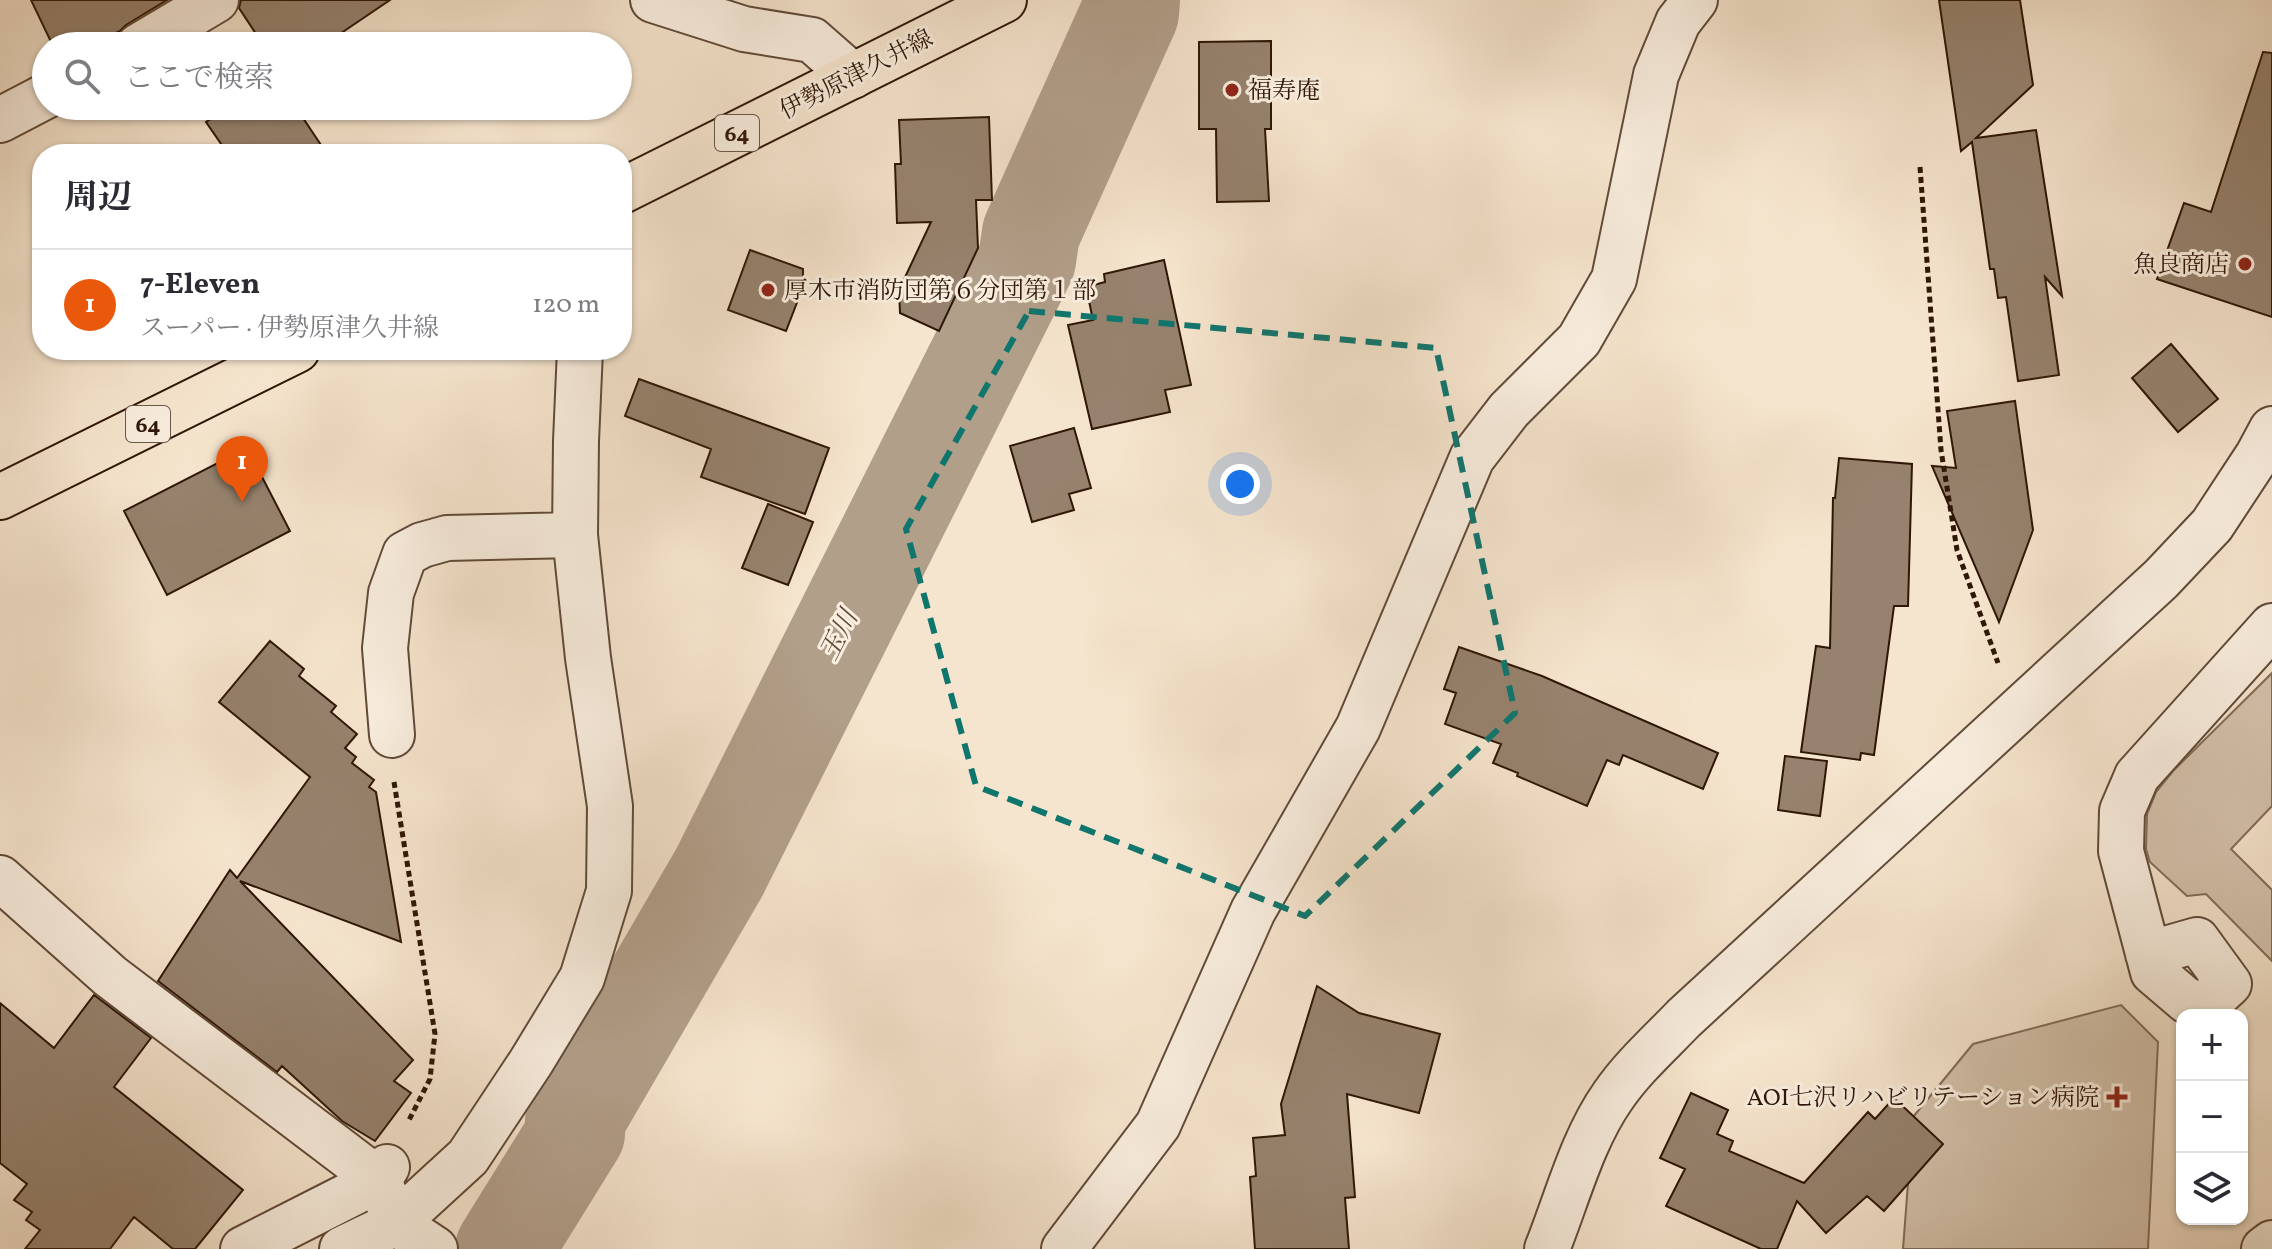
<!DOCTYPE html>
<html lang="ja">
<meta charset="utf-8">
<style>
:root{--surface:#fff;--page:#f7f7f7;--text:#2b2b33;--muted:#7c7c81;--line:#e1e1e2;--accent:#ea580c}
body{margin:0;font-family:Vollkorn,"Noto Serif JP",serif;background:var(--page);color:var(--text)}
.controls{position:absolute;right:24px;bottom:24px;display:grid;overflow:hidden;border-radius:16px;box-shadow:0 2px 6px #0004}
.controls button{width:72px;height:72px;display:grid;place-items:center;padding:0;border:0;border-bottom:2px solid var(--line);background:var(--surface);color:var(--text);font:40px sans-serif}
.you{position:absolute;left:1240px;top:484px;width:28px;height:28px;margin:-20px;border:6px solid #fff;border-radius:50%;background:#1a73e8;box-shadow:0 0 0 12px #1a73e833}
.badge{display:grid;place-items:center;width:52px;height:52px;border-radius:50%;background:var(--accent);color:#fff;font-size:26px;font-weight:700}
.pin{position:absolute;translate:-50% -66px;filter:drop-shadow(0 2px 4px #0008)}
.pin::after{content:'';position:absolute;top:42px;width:28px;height:24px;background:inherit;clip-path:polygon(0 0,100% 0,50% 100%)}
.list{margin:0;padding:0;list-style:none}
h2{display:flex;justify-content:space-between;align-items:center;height:104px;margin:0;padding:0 32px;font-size:34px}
h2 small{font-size:26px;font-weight:400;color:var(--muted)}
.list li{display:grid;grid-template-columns:52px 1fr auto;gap:24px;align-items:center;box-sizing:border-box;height:112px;padding:0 32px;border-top:2px solid var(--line)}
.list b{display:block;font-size:30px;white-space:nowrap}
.list p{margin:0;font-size:26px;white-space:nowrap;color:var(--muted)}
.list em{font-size:26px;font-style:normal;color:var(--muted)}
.icon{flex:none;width:44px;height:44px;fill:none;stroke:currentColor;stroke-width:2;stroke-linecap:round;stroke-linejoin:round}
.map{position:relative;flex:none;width:2272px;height:1249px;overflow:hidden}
.search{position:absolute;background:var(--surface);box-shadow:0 2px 6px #0004;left:32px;top:32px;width:600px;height:88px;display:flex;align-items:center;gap:20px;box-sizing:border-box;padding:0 28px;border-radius:44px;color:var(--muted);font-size:30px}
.panel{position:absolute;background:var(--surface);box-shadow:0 2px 6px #0004;left:32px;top:144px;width:600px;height:216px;border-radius:32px}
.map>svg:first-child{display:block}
</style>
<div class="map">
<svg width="2272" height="1249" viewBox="0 0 2272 1249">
<rect width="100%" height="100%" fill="#f6e5ce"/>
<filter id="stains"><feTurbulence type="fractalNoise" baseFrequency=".0025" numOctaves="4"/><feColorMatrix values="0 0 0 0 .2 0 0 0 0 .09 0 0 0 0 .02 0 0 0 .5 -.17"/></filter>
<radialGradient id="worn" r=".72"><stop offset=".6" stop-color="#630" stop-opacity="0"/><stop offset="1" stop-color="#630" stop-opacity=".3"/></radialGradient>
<path fill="#d4c2ac" stroke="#826c59" stroke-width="2" d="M2272,673v133l-41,43 41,41v71l-66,-67 -19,2 -37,-34 -4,-13 1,-35 9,-22 17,-21z
M2121,1005l37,37 -10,207h-245l10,-132 60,-73z"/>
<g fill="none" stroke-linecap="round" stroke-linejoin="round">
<path stroke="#b29f8a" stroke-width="98" d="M504,1249l72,-116 -2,-11 145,-249 308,-613 4,-27 99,-220 1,-13"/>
</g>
<path fill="#96826e" stroke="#2f1606" stroke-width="2" d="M31,0h136l-41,25 -6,6 -32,15h-35z
M241,0h149l-68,46h-58l-25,-38z
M1939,0h81l13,85 -57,53 60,-8 26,166 -17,-19 14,98 -41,6 -12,-84 -8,1 -4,-29h-4l-18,-127 -11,9z
M1271,41v88h-6l4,72 -52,1 -1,-73h-17v-87z
M2263,52l9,1v264l-115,-38 27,-76 27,9z
M230,106h65l32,48h-99l-22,-32z
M989,117l3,83h-16l2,48 -39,83 -39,-18 -1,-23 32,-68 -34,1 -2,-59h6l-2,-44z
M750,250l53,19v18l-17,44 -58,-21z
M1164,260l27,125 -26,5 5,22 -78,17 -24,-104 25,-5 -7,-33 19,-5 -1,-8z
M2171,344l47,55 -40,33 -46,-54z
M639,379l190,69 -24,66 -104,-37 10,-28 -86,-33z
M2015,401l18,129 -34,92 -67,-156 24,2 -9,-57z
M1074,428l17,60 -22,6 5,16 -42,12 -22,-76z
M247,448l43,83 -123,64 -43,-84z
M1839,458l73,6 -4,142h-14l-20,149 -13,-2 -1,7 -59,-8 15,-106 14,2 3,-150h2z
M768,504l45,18 -25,63 -46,-17z
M270,641l34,28 -5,7 37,30 -5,6 26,22 -12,14 11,9 -4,6 22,17 -5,7 7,5 25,150 -161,-61 173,179 -19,21 17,12 -36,48 -33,-20 -60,-55 -5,6 -119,-91 72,-111 7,8 73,-101 -91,-75z
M1459,647l83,29 176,77 -15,36 -80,-34 -4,10 -12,-5 -20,46 -70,-30 1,-3 -25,-10 8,-19 -56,-20 11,-31 -12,-4z
M1785,756l42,5 -7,55 -42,-6z
M1317,986l42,27 81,21 -21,79 -72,-19 8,103 -10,1 4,51h-94l-5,-72 6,-1 -3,-38 32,-3 -4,-31z
M94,995l57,43 -37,49 129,103 -48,59h-22l-39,-32 -24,32h-85l15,-19 -14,-10 6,-8 -18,-12 13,-16 -27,-21v-160l54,45z
M1691,1093l37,17 -11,24 16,7 -4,10 75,32 64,-71 7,7 19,-21 49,46 -59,67 -17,-15 -41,37 -29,-32 -20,48h-16l-95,-43 19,-37 -25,-11z"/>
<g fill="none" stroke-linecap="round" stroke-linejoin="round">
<defs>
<path id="minor" d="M653,0l91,29 68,11 41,36
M139,46l77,-46
M0,120l46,-24
M392,735l-7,-87 6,-55 14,-39 17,-9 25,-7 128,-3
M0,878l110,98 269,204 17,43 39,26
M2148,954l49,-14 32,44 -22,20 -20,-3 -34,-29 -32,-121 1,-40 15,-35 135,-150
M243,1249l136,-69 8,-13
M342,1249l54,-26 72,-66 63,-95 51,-84 27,-87 1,-85 -22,-148 -13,-123 1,-94 4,-91
M1064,1249l94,-124 95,-214 105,-183 114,-270 37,-48 70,-70 35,-61 42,-204 22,-53 17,-22
M1547,1249c20,-50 35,-109 66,-153 20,-29 47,-53 71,-78l477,-439 51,-54 46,-70 14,-26
M2264,1249l8,-6"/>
<path id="major" d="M622,191l382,-191
M0,497l297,-147"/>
</defs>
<use href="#minor" stroke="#614a38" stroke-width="48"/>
<use href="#major" stroke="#2f1606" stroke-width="48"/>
<path stroke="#2f1606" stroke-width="5" stroke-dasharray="6 4" stroke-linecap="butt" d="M1920,167l21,283 16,100 41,113
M394,782l41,252 -5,45 -22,43"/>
<use href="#minor" stroke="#f9eedf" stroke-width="44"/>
<use href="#major" stroke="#f6e5ce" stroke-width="44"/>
</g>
<path fill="none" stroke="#0f766e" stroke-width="6" stroke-dasharray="16 10" stroke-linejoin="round" d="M1029,311l407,37 79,365 -210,203 -329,-130 -70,-257z"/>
<g fill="#8f2418" stroke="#f9eedf" stroke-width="3">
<circle cx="1232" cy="90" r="8"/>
<circle cx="2245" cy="264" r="8"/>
<circle cx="768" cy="290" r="8"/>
<path d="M2113 1085h8v8h8v8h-8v8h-8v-8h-8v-8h8z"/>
</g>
<g text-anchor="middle" stroke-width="6" stroke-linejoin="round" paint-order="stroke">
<g fill="#f9eedf" stroke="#6c5747" stroke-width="2">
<rect x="715" y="115" width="44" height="36" rx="6"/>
<rect x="126" y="406" width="44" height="36" rx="6"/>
</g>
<g font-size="22" font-weight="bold" fill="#2f1606">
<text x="737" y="141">64</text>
<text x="148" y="432">64</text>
</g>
<g font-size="24" fill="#2f1606" stroke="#f9eedf">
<text transform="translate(856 74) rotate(-27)" y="8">伊勢原津久井線</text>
</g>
<g font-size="24" fill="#2f1606" stroke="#f9eedf" text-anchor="start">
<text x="1248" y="98">福寿庵</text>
<text x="2229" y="272" text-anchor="end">魚良商店</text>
<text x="784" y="298">厚木市消防団第６分団第１部</text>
<text x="2099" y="1105" text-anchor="end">AOI七沢リハビリテーション病院</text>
</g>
<g font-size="26" font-style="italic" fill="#634d3b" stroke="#f9eedf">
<text transform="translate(838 635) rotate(-63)" y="9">玉川</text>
</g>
</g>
<rect width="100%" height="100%" filter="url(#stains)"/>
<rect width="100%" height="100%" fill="url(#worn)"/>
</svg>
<div class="controls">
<button>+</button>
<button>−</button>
<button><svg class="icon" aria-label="layers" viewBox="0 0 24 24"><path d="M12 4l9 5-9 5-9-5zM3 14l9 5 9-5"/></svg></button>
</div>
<div class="you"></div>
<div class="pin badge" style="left:242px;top:502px">1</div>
<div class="search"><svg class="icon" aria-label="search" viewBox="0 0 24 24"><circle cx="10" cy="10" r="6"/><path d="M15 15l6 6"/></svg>ここで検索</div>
<section class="panel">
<h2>周辺<small></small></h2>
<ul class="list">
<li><span class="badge">1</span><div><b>7-Eleven</b><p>スーパー · 伊勢原津久井線</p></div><em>120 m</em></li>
</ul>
</section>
</div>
